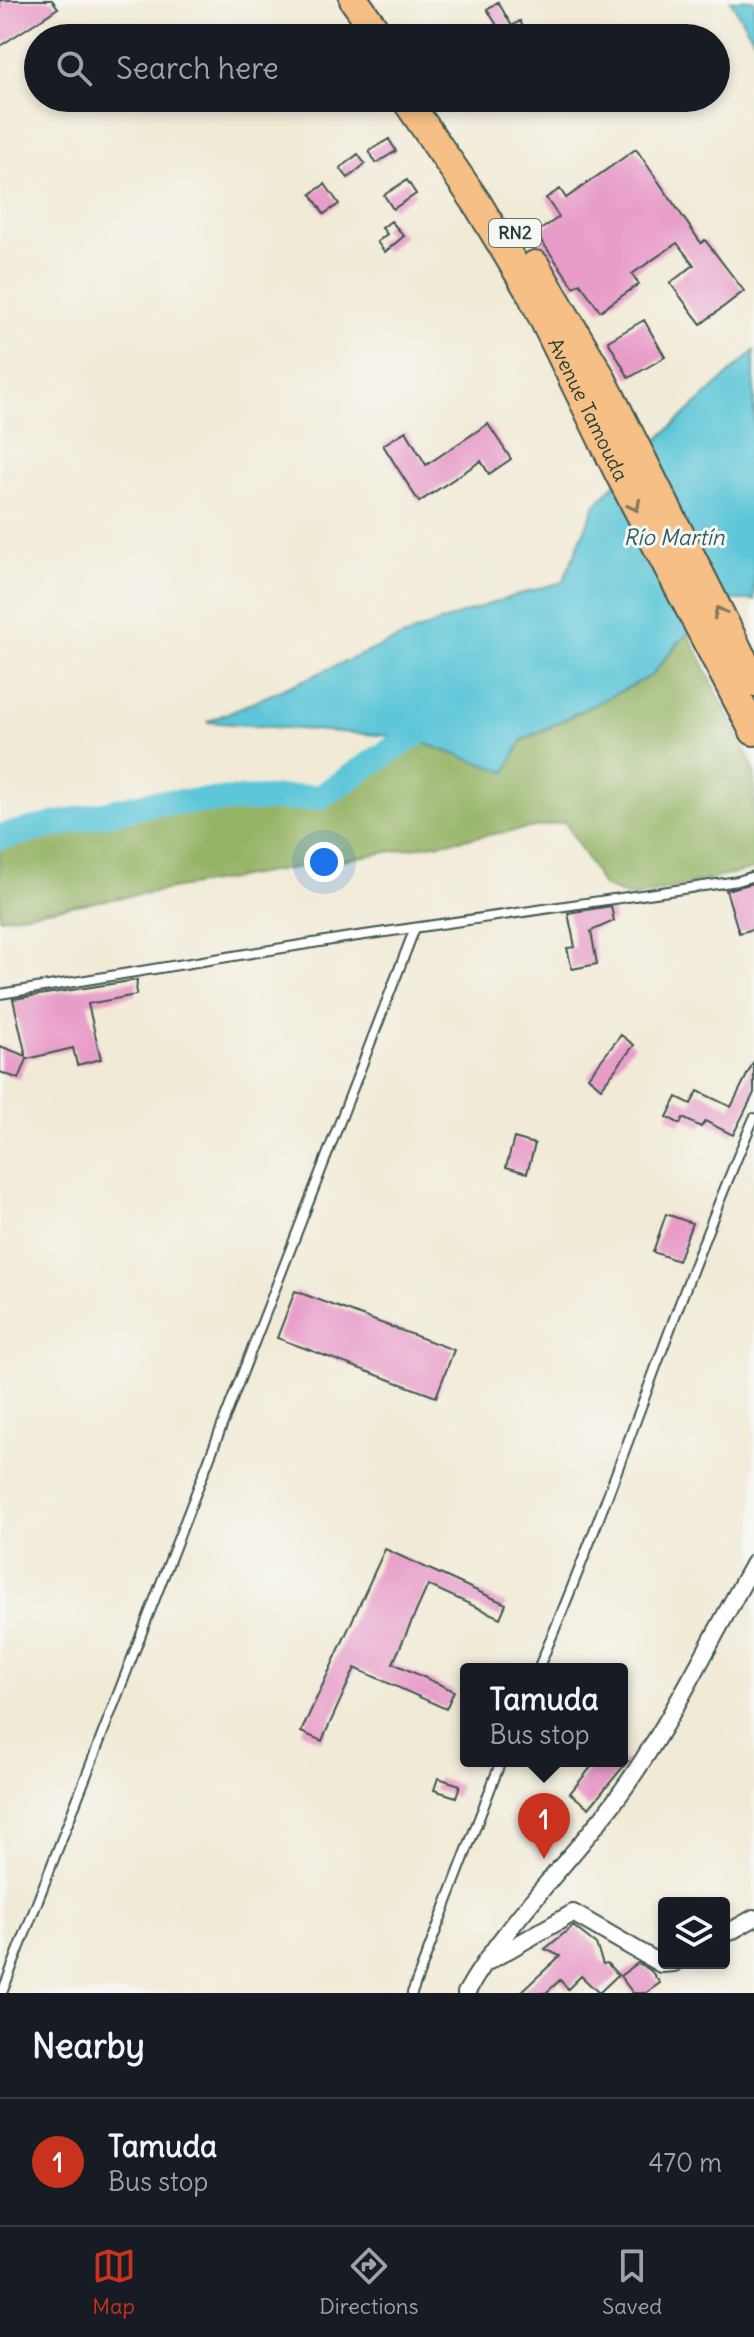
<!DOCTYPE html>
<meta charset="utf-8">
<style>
:root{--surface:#171b24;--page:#242831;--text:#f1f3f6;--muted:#9ea1a6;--line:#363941;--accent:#c8321e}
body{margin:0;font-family:Delius,sans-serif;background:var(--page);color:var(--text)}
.controls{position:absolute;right:24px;bottom:24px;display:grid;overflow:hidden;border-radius:8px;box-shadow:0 4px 12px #0003}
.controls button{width:72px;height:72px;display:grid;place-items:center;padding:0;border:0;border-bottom:2px solid var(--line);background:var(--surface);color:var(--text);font:40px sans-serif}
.you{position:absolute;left:324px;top:862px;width:28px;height:28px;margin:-20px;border:6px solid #fff;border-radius:50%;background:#1a73e8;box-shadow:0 0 0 12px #1a73e833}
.badge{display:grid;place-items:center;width:52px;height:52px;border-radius:50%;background:var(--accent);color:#fff;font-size:26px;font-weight:700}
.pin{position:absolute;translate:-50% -66px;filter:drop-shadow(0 2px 4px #0008)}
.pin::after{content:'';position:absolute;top:42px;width:28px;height:24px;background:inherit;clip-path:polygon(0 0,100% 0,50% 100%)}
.popup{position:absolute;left:460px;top:1663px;width:168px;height:104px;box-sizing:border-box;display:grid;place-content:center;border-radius:8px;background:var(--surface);filter:drop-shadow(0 2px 6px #0005);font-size:26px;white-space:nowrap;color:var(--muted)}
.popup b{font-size:30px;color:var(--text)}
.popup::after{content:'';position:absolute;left:50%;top:100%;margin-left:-16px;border:16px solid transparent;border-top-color:var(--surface)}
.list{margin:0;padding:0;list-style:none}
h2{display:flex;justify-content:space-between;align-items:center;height:104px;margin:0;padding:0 32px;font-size:34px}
h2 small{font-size:26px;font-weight:400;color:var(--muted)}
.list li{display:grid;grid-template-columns:52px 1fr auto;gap:24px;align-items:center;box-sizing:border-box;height:128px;padding:0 32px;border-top:2px solid var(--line)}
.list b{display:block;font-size:30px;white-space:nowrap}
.list p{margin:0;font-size:26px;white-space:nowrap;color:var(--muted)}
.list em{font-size:26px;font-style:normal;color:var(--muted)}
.icon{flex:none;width:44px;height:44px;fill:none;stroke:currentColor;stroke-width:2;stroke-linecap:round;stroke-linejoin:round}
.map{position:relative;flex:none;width:754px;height:1993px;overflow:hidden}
.search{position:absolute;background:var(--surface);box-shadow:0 4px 12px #0003;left:24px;right:24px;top:24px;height:88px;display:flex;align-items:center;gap:20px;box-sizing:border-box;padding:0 28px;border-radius:44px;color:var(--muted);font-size:30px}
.sheet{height:232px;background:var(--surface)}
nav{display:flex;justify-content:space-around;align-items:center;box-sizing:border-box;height:112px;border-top:2px solid var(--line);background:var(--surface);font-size:22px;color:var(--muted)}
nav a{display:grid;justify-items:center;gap:4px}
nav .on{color:var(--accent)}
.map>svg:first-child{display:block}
</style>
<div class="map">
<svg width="754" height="1993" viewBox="0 0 754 1993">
<rect width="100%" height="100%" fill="#f6f6f2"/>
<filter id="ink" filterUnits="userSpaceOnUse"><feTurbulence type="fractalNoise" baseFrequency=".0125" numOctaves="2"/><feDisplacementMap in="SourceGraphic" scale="16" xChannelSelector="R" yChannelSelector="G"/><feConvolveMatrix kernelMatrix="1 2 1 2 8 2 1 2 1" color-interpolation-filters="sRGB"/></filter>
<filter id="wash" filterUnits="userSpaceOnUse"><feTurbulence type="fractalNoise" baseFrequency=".006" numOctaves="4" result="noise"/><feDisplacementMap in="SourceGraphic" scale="32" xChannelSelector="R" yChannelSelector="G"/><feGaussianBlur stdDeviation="1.8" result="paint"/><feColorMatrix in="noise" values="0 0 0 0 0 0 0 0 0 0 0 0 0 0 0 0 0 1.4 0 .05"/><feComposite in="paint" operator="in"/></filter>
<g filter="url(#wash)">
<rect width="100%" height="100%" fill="#f1ead6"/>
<path fill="#96b466" stroke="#5a784d" stroke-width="2" d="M688,633l66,136v100l-122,29 -29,-12 -38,-64 -565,96v-81l153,-34 167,-6 86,-60 100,34 16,-30 129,-65z"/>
<path fill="#5dc6d8" stroke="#3e8286" stroke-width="2" d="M730,0h24v40z
M754,351v249h-32l-46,45 -25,31 -129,64 -16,32 -100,-35 -199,-15c117,-49 233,-109 356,-140l32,-77 57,-60z"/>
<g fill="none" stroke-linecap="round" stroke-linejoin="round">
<path stroke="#5dc6d8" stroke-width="26" d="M0,837l153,-34 167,-6 117,-77"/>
</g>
<g id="blocks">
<path fill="#e89dc9" d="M0,0h52l6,8 -58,38z
M498,2l14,24 8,-5 9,17h-39l11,-6 -14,-23z
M389,139l7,12 -20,12 -7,-12z
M636,149l65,94 4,-3 39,51 -43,33 -31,-41 24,-18 -17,-22 -45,31 7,10 -39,27 -20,-28 -6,4 -38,-54 23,-16 -13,-19 14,-9 6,9z
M358,154l7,10 -17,14 -8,-10z
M407,180l9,14 -23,15 -9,-14z
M325,184l14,20 -15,10 -13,-20z
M391,221l13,15 -19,16 -8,-10 10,-8 -5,-6z
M644,320l21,37 -36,21 -21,-37z
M488,424l23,35 -22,15 -8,-13 -62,41 -36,-57 23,-14 20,34z
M754,883v46l-15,4 -13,-43z
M611,906l3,15 -23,10 6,33 -25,5 -5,-21 8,-1 -7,-34z
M137,980l-1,15 -48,9 13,55 -24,6 -4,-17 -46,11 -8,20 -19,-7v-26l26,10 -13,-57z
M621,1035l13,10 -33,43 -13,-11z
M754,1061v32l-21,42 -28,-14 -4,6 -18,-9 -3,6 -13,-7 10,-20 14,7 7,-13 33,16z
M514,1138l21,6 -8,29 -21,-6z
M666,1214l26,9 -14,38 -25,-9z
M295,1291l159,59 -18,47 -159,-59z
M385,1549l121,55 -6,14 -72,-33 -35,78 61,28 -8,18 -91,-41 -33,73 -21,-9z
M596,1761h32l-39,47 -19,-15z
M438,1778l22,7 -4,12 -22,-7z
M573,1926l23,18 7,20 4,-1 11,12 -19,18 -18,-17 -13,13 -8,-9 -14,13h-26l40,-37 -15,-7z
M638,1963l13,8 9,12 -14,10h-13l-13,-17z"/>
</g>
</g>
<g filter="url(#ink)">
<use href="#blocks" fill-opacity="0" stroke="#3e574c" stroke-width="2"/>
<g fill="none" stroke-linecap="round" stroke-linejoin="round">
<defs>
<path id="service" d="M0,994l344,-56 394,-57 16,-5
M538,1669c78,-181 138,-370 216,-551
M2,1993l413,-1065
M412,1993l89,-232"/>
<path id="minor" d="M724,1935l30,-17
M489,1961l84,-48 88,51 13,-1
M466,1993c39,-69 98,-125 146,-188 56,-75 96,-161 142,-242"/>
<g id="trunk">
<path d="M354,0l27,38"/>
<path id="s1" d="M405,98l72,105 55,92 87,178 135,258"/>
<path d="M535,265l64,109 155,308"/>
</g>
</defs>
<use href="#service" stroke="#3e574c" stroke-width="12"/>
<use href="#minor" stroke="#3e574c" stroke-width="20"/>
<use href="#trunk" stroke="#3e574c" stroke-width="32"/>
<use href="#service" stroke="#fff" stroke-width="8"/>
<use href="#minor" stroke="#fff" stroke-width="16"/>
<use href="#trunk" stroke="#f5bf86" stroke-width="28"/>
</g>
<defs><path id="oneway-chevron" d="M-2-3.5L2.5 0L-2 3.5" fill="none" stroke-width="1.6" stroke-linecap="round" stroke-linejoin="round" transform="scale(2)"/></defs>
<g stroke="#7f7859">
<use href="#oneway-chevron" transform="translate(635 506) rotate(63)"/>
<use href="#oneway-chevron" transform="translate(719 612) rotate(-117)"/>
</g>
</g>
<g text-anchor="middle" stroke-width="6" stroke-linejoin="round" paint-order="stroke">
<rect fill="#f6f6f2" stroke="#60746d" stroke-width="2" x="489" y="219" width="52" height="28" rx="6"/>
<g font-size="18" font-weight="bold" fill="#1f3d34">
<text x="515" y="239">RN2</text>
</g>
<g font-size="20" fill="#1f3d34" stroke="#f6f6f2">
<text dy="7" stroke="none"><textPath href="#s1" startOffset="362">Avenue Tamouda</textPath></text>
</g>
<g font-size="22" font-style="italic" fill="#2e5f5d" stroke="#f6f6f2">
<text x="674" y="545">Río Martín</text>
</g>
</g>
</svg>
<div class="controls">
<button><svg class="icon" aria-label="layers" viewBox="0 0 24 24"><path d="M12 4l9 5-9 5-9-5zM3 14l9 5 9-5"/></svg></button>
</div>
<div class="you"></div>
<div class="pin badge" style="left:544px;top:1859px">1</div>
<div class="popup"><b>Tamuda</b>Bus stop</div>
<div class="search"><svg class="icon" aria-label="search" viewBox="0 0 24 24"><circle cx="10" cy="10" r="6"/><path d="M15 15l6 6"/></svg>Search here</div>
</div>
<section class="sheet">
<h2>Nearby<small></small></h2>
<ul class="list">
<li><span class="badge">1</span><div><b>Tamuda</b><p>Bus stop</p></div><em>470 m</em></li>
</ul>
</section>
<nav>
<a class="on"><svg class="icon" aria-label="map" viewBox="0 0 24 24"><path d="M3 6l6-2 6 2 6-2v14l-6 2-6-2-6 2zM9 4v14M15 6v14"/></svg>Map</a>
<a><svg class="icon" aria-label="directions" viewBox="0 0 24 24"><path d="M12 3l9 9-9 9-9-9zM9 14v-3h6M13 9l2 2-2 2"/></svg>Directions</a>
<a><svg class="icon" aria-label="saved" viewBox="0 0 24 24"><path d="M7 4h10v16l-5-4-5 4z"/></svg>Saved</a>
</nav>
